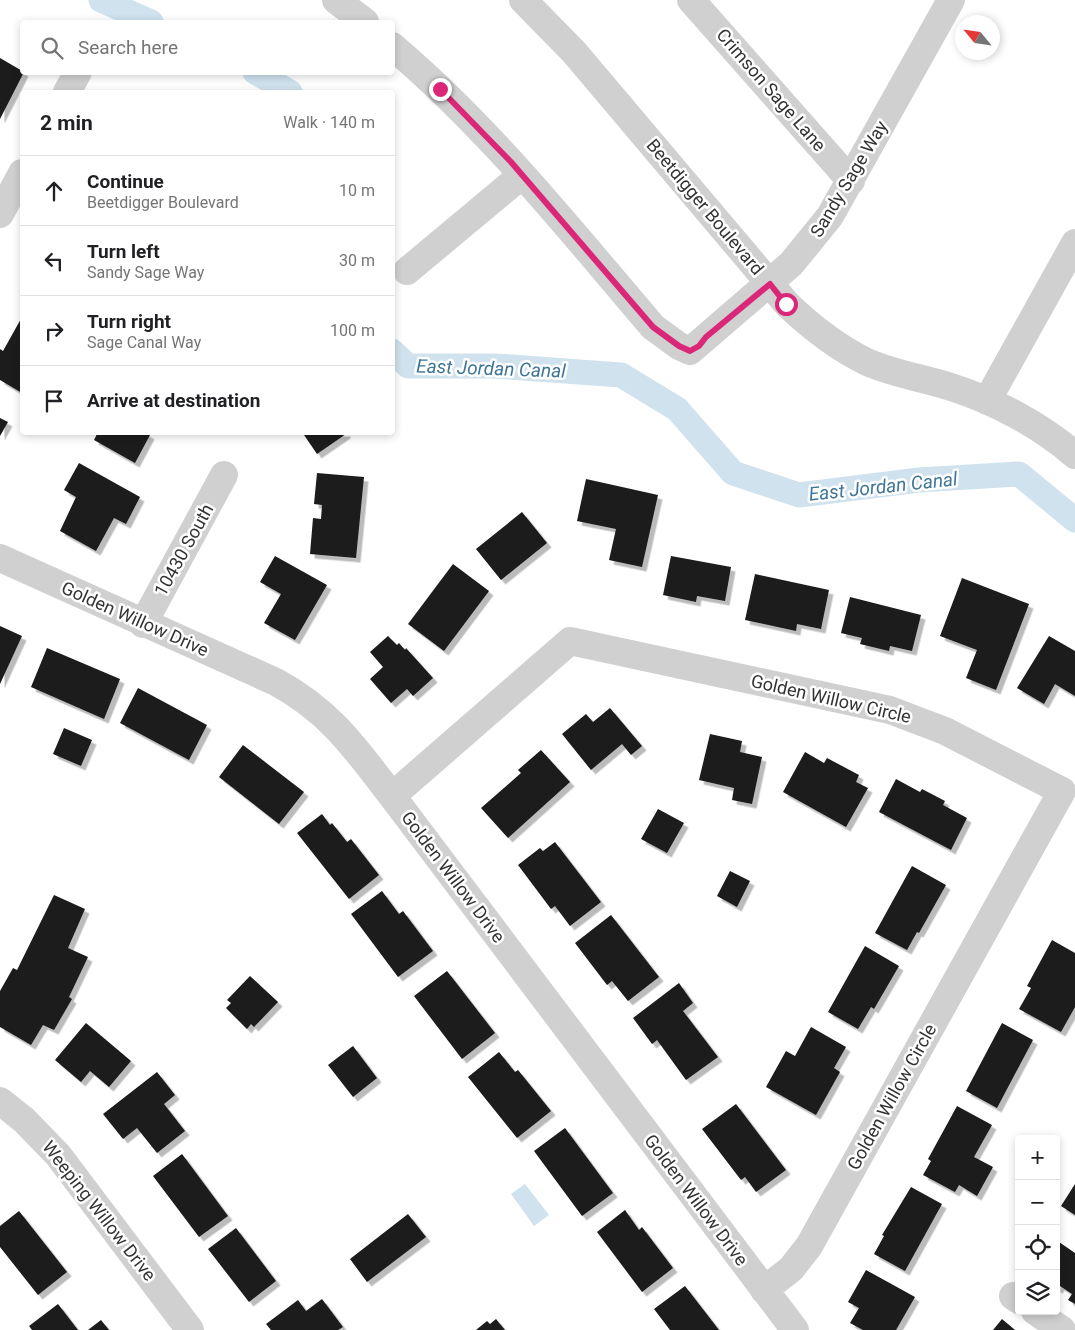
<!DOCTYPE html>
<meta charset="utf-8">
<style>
:root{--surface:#fff;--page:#f2f2f2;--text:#202124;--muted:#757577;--line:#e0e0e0}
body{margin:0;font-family:Roboto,sans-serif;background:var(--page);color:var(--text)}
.controls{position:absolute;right:15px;bottom:15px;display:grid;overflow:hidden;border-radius:5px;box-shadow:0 2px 8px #0003}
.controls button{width:45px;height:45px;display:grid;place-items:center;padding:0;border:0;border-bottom:1px solid var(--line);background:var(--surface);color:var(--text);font:25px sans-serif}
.compass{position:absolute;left:955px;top:15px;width:45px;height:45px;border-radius:50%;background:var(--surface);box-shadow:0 2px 8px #0003;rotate:299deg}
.stop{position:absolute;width:15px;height:15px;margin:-11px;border:4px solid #db2777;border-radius:50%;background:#fff}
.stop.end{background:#db2777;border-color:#fff;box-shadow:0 1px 5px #0008}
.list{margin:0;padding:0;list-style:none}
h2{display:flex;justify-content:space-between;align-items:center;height:65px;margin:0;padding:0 20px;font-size:21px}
h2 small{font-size:16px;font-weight:400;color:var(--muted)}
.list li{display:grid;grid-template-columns:32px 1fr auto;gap:15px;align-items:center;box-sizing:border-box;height:70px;padding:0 20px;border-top:1px solid var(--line)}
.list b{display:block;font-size:19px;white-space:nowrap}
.list p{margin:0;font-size:16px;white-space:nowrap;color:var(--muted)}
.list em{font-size:16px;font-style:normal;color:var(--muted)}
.icon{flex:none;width:28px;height:28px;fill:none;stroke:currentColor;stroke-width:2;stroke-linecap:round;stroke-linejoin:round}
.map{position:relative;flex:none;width:1075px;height:1330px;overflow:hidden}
.search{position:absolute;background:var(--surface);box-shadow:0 2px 8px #0003;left:20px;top:20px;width:375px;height:55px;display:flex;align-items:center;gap:12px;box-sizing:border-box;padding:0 18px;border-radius:5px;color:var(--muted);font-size:19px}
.panel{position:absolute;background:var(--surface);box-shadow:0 2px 8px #0003;left:20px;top:90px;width:375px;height:345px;border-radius:5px}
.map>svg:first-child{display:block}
</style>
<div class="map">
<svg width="1075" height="1330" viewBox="0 0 1075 1330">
<defs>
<filter id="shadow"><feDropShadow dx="4.5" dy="4.5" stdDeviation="0" flood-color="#0004"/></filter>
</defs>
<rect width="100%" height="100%" fill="#fff"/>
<path fill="#cfe2ee" d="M525,1184l24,31 -15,11 -23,-32z"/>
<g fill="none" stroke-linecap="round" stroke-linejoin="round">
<path stroke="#cfe2ee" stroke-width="25" d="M101,0l50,22
M255,72l35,20
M392,351l16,15h88l125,9 56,34 56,64 66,22 120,-15 100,-6 56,46"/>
</g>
<path fill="#1a1a1a" filter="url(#shadow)" d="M0,58l24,14 -24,47z
M22,317v76l-22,-13v-31l3,2z
M0,418l8,4 -8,14z
M98,432h47l5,3 -15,28 -41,-23z
M302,432h44v2l-29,20z
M79,463l61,34 -14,27 -12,-6 -18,33 -36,-20 16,-34 -12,-7z
M317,473l47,4 -8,81 -46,-4 3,-36 8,1 1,-14 -8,-1z
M586,479l72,16 -16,72 -33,-7 7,-31 -39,-8z
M522,512l25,31 -46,37 -25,-31z
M275,556l52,29 -32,55 -31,-17 17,-29 -21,-12z
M671,556l60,11 -6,34 -28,-5 -1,6 -33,-7z
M453,564l36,27 -45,60 -36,-27z
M755,574l74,16 -8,39 -24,-5 -1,7 -51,-11z
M962,578l67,26 -33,86 -30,-12 11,-28 -37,-14z
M850,597l71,18 -9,36 -22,-5 -1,5 -29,-7 2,-6 -21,-5z
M0,626l22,10 -22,48z
M388,636l9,9 2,-2 6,7 1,-2 27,30 -20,18 -6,-7 -16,14 -21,-24 13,-12 -13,-15z
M1049,636l26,15v45l-20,-12 -11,20 -27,-16z
M47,648l73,31 -16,40 -73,-32z
M138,688l69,37 -18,35 -69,-37z
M610,708l32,38 -11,9 -9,-11 -31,26 -29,-36 24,-20 7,8z
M64,728l28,12 -11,26 -28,-12z
M710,734l32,7 -2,11 22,5 -10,47 -20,-4 2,-12 -35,-8z
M243,745l61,47 -25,32 -60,-47z
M541,750l29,32 -62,56 -27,-30 40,-35 -3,-3z
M805,752l19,11 3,-5 32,17 -3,7 12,6 -22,39 -63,-35z
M896,779l24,13 2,-3 23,12 -2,4 24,13 -16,32 -72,-38z
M658,809l26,14 -17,30 -26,-14z
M322,814l8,11 2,-2 15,19 4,-3 28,36 -30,24 -52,-66z
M555,842l46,60 -31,24 -15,-20 -4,3 -33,-44 22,-17 3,3z
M912,866l34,19 -27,48 -2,-1 -10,18 -32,-17z
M730,871l20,10 -13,26 -20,-11z
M382,891l17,23 4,-3 30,40 -35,26 -47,-63z
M54,895l31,14 -17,39 20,9 -19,40 3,2 -18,31 -11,-5 -12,20 -31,-18v-36l13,-23 4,2z
M611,915l48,62 -31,24 -16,-20 -5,4 -32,-42z
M1052,940l23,13v54l-14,25 -42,-23 12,-21 -4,-2z
M865,946l34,20 -25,43 -3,-2 -13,22 -30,-17z
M447,971l48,62 -33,26 -48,-63z
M250,976l28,26 -24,25 -3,-3 -4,5 -21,-21 5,-5 -4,-3z
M679,983l14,20 -10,8 35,46 -32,23 -29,-40 -5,4 -19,-26z
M86,1023l45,38 -22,26 -19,-16 -9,11 -26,-22z
M1002,1023l31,17 -36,68 -31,-17z
M811,1027l35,20 -12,21 6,4 -24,43 -50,-28 20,-36 9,5z
M353,1046l24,32 -24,19 -25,-32z
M499,1052l16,20 3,-2 33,41 -34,27 -49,-61z
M157,1072l18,23 -11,9 21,27 -28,22 -20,-25 -14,11 -20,-25z
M736,1104l50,66 -30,22 -11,-15 -4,3 -39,-51z
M957,1106l35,19 -18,32 19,10 -16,29 -18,-11 -4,7 -32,-17 8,-14 -3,-2z
M565,1128l48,65 -31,23 -48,-65z
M182,1154l46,62 -29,21 -46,-61z
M1075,1184v31l-14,-9z
M911,1187l31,17 -37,67 -31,-17 10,-18 -2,-1z
M625,1210l14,20 3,-3 31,41 -31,24 -45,-60z
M19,1211l48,61 -29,23 -38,-48v-21z
M408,1214l18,23 -59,45 -17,-23z
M236,1228l40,53 -27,21 -41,-53z
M1056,1240l19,13v51l-7,-4 4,-6 -12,-8 -2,3 -2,-1z
M866,1270l49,27 -19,33h-33l-13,-7 9,-15 -11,-6z
M685,1286l34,44h-49l-16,-21z
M322,1299l21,28 -5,3h-67l-5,-6 32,-24 8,11z
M58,1304l20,26h-46l-3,-4z
M496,1319l9,11h-29l11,-9 3,3z
M1002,1319l13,11h-22z
M101,1320l8,10h-21z"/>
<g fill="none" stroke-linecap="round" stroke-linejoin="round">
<path stroke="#d0d0d0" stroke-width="28" d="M336,0l29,22
M523,0l51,52 213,252c24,23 49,43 80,58 27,12 56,16 84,25 44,14 89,38 124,68
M691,0l160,181
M392,46c98,83 178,184 261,281l26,19 11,5 101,-87 39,-48 121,-216
M67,92l11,-20
M0,214l22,-41
M407,271l115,-96
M987,401l88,-158
M0,558l276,124c55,30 79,66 116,114l403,534
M143,624l81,-149
M392,796l178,-155 320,69 55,21 117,60 -253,455 -18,23 -27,21
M0,1101l24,19 34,35 132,175
M1013,1296l6,4
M1035,1311l27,19"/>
</g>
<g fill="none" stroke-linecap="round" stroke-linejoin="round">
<path stroke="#db2777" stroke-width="6" d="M440,89l71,73 142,165 26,19 11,5 9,-5 7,-9 64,-53 16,20"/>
</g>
<g text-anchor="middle" stroke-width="5" stroke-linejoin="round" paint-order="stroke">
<g font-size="18" fill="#333" stroke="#fff">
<text transform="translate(771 90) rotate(49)" y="6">Crimson Sage Lane</text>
<text transform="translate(849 179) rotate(-59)" y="6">Sandy Sage Way</text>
<text transform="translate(705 207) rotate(50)" y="6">Beetdigger Boulevard</text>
<text transform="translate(184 550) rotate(-61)" y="6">10430 South</text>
<text transform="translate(135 619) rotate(24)" y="6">Golden Willow Drive</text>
<text transform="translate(831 699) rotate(13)" y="6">Golden Willow Circle</text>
<text transform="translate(453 877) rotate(53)" y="6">Golden Willow Drive</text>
<text transform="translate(892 1097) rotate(-61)" y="6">Golden Willow Circle</text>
<text transform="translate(696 1200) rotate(53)" y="6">Golden Willow Drive</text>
<text transform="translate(99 1211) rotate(52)" y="6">Weeping Willow Drive</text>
</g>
<g font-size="19" font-style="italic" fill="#3f7597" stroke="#fff">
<text transform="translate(491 368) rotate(2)" y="7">East Jordan Canal</text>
<text transform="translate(883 486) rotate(-6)" y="7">East Jordan Canal</text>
</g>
</g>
</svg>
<div class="controls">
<button>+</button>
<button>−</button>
<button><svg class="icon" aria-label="locate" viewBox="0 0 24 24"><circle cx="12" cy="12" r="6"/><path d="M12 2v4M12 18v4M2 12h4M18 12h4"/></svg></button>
<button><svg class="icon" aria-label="layers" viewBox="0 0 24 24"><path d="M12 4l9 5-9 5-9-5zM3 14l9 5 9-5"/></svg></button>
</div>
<svg class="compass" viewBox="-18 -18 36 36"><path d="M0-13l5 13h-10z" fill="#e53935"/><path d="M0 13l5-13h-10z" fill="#757577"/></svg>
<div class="stop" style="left:786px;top:304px"></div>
<div class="stop end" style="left:440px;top:89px"></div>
<div class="search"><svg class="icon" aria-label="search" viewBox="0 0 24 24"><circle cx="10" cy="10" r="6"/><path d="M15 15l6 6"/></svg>Search here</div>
<section class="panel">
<h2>2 min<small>Walk · 140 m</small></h2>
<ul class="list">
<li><svg class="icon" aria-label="ahead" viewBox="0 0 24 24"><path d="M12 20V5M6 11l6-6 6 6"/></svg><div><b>Continue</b><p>Beetdigger Boulevard</p></div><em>10 m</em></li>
<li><svg class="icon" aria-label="left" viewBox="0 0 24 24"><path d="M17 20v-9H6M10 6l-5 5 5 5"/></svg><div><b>Turn left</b><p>Sandy Sage Way</p></div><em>30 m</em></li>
<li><svg class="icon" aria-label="right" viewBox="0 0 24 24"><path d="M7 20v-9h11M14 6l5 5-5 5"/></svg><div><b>Turn right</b><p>Sage Canal Way</p></div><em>100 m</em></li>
<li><svg class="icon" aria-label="arrive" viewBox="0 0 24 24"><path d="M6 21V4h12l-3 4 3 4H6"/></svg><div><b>Arrive at destination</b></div></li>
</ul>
</section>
</div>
